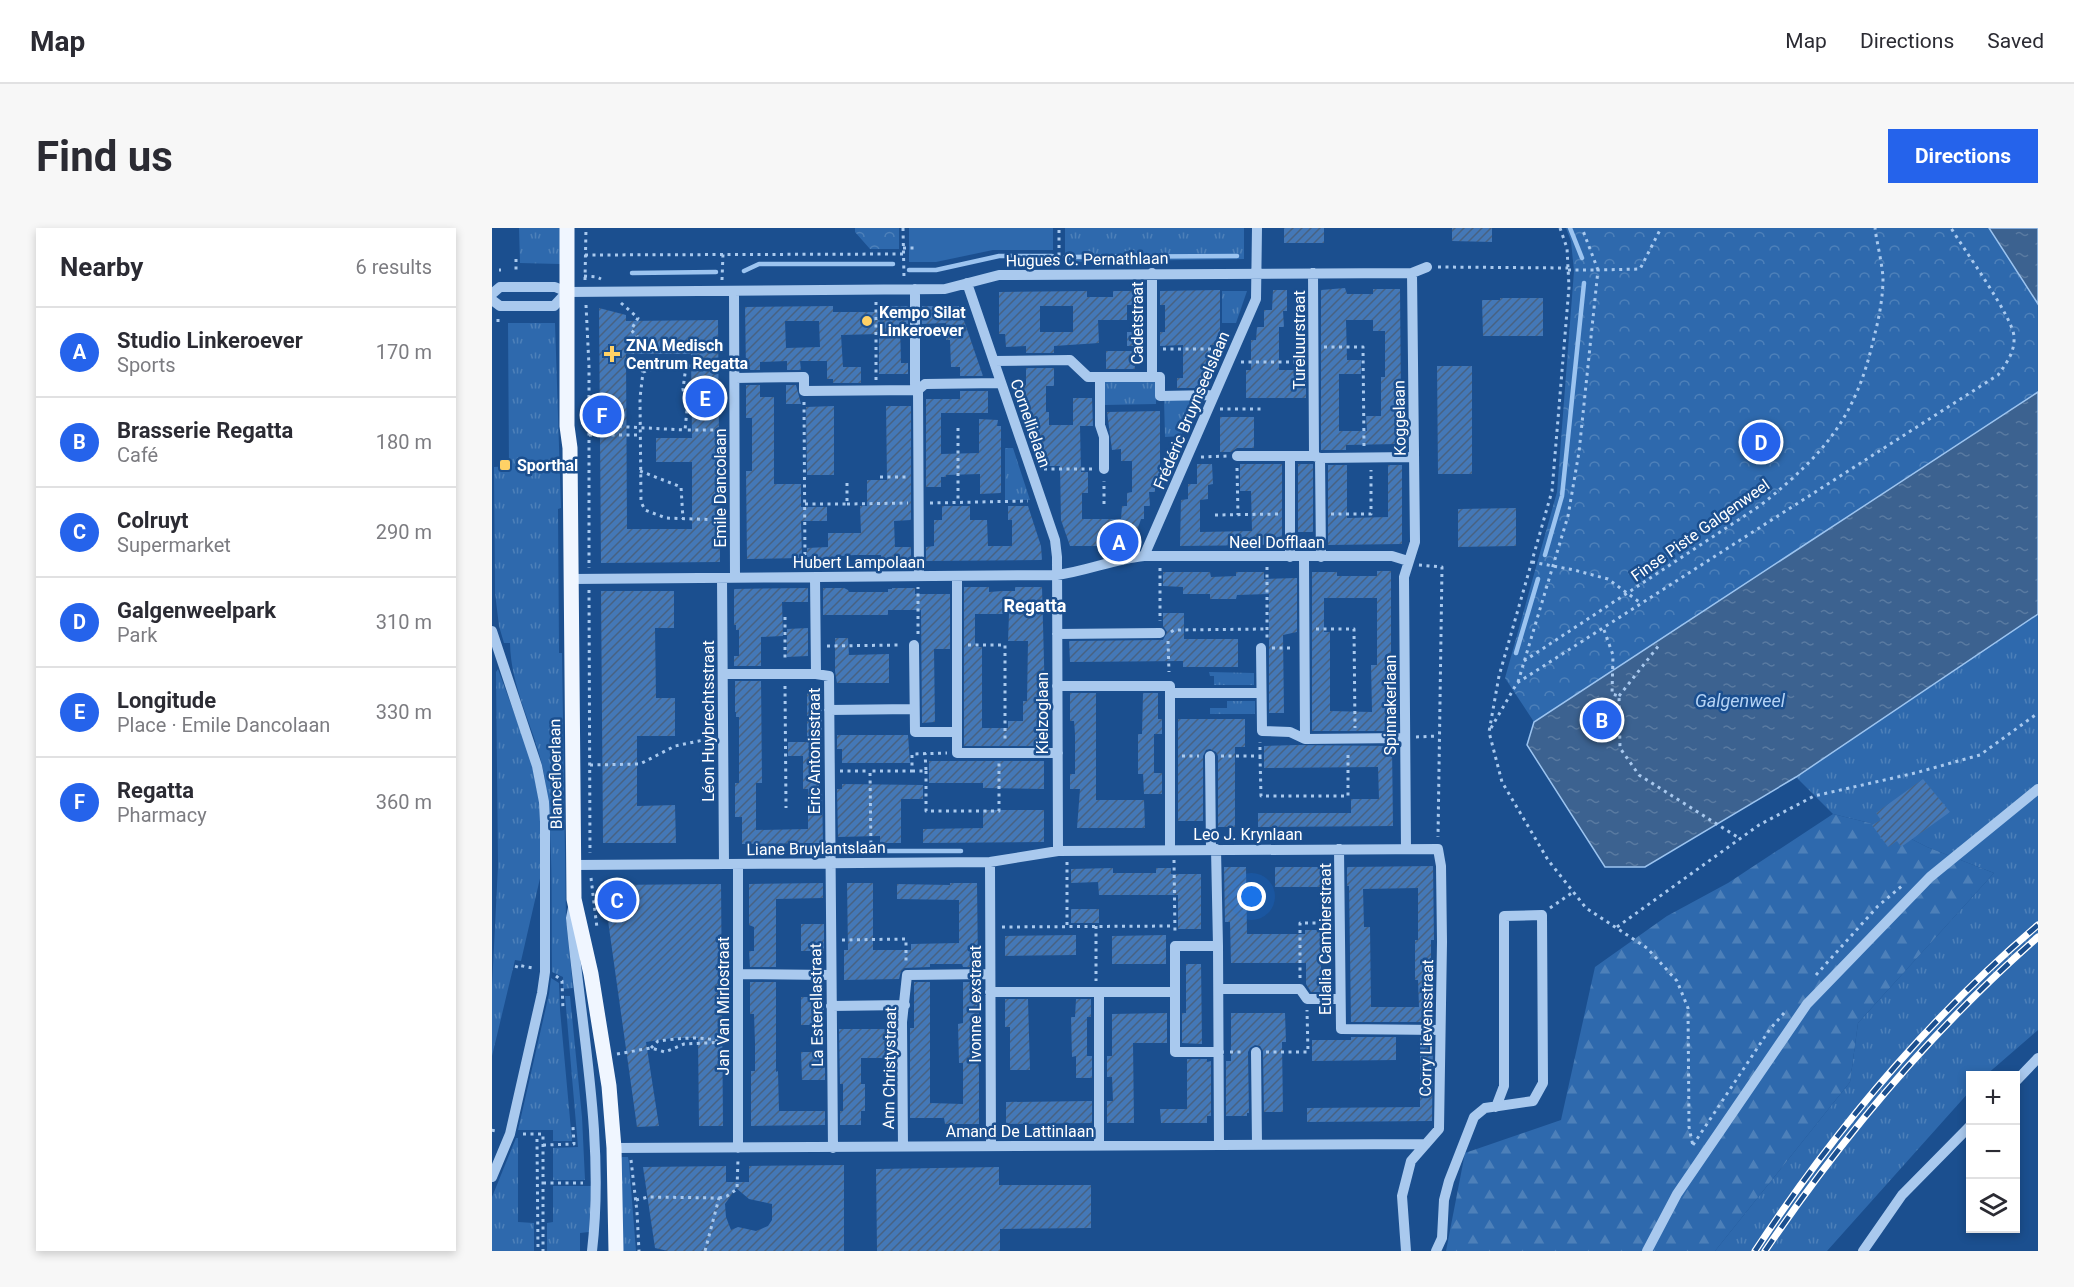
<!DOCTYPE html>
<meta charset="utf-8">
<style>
:root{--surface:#fff;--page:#f7f7f7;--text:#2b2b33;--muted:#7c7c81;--line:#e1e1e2;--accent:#2563eb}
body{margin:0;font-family:Roboto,sans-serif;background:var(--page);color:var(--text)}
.controls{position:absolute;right:18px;bottom:18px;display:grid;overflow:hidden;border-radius:0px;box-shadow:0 3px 9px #0003}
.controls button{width:54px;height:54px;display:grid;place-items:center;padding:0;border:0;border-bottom:2px solid var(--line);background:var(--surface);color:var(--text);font:30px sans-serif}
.you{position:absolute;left:760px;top:669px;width:21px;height:21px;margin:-15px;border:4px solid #fff;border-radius:50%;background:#1a73e8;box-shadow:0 0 0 9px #1a73e833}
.badge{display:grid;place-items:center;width:39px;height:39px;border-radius:50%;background:var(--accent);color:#fff;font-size:20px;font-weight:700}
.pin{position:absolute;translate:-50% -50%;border:3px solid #fff;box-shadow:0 2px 6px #0006}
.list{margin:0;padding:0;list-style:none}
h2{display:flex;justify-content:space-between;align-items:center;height:78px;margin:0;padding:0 24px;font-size:26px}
h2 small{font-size:20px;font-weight:400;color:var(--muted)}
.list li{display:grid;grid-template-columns:39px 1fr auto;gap:18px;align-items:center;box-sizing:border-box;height:90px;padding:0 24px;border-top:2px solid var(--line)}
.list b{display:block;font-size:22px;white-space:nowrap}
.list p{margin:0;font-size:20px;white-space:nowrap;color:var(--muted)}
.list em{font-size:20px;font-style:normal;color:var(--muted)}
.icon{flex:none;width:33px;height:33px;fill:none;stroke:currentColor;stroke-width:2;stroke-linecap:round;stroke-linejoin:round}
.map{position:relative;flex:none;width:1546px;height:1023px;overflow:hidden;border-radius:0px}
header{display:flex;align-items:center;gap:36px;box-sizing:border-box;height:84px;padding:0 30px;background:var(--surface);border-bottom:2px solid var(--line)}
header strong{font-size:28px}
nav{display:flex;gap:33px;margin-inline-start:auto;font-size:21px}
.intro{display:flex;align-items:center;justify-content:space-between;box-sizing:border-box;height:144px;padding:0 36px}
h1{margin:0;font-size:42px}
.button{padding:15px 27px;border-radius:0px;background:var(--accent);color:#fff;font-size:21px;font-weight:700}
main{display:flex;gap:36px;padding:0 36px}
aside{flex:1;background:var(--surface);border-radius:0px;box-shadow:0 3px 9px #0003}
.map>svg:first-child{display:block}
</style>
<header>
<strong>Map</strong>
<nav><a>Map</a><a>Directions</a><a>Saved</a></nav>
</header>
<div class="intro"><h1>Find us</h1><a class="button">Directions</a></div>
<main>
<aside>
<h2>Nearby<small>6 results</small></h2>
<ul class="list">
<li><span class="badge">A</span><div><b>Studio Linkeroever</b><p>Sports</p></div><em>170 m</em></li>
<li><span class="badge">B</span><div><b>Brasserie Regatta</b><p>Café</p></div><em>180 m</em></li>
<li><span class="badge">C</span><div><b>Colruyt</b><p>Supermarket</p></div><em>290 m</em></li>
<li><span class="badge">D</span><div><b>Galgenweelpark</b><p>Park</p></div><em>310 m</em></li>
<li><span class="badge">E</span><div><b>Longitude</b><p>Place · Emile Dancolaan</p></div><em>330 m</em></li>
<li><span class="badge">F</span><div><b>Regatta</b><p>Pharmacy</p></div><em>360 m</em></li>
</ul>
</aside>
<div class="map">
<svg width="1546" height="1023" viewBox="0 0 1546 1023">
<defs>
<pattern id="grass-tufts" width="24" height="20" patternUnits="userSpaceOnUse" patternTransform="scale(1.5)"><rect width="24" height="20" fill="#2e69ad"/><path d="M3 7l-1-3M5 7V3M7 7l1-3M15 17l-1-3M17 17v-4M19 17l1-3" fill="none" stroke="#4d80b9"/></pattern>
<pattern id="forest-firs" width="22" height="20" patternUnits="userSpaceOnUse" patternTransform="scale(1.5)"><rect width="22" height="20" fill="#2e69ad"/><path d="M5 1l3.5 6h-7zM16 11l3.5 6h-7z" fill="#4d80b9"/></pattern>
<pattern id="park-crowns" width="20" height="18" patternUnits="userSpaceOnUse" patternTransform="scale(1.5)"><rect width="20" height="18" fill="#2e69ad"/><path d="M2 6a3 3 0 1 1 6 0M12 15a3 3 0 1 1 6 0" fill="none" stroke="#4d80b9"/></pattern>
<pattern id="water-ripples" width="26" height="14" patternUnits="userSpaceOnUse" patternTransform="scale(1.5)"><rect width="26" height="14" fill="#3c6290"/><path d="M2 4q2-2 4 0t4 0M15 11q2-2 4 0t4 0" fill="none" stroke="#597aa1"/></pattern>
<pattern id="building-hatch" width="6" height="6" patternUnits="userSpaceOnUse" patternTransform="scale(1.5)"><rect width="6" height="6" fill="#4478b7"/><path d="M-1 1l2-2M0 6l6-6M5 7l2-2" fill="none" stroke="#486282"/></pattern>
</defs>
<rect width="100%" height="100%" fill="#1b4f8f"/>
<path fill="url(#grass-tufts)" d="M27,0h41v36l-40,-1z
M573,0h179v31l-179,3z
M730,63h25l-11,32h-14z
M16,95h47l6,185 -3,1 1,144h3l4,267 7,68 -10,1v-12l-11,-5c-1,-64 2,-129 -7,-192 -7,-47 -34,-87 -35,-137h-6l-5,-17 -4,-33 -1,-126 15,-1z
M664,153v23l-52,1v-23z
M672,171h34l-17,37 -16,1z
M513,220h8l17,52h-25z
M1546,386v416l-52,45 -16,1v15l-143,160h-112l135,-169 8,-59 136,-150 -67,-26 -37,-19 -57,-14 -37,-37z
M6,441l33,90 9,47 1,68 -20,87 -6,-1 -23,96v-69l6,-121 -2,-194z
M717,444l45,1v12h-40v-9h-4z
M735,473h28v13h-45v-6h17z
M59,750l8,5 1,27 12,131h-19v-11h-35l31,-136z
M73,768h5l12,121 3,63h-32v-32l25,-1z
M24,910h2v84l16,1v28h-42v-54z
M130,929h6l1,6 7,88h-15l-1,-91z
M61,958h38l-2,46 -9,1v18h-33v-28l6,-1z"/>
<path fill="url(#forest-firs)" d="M1341,586l57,14 37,19 67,26 -136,150 -8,59 -135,169h-269l19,-98 96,-33 34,-153 72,-51 61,-33z"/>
<path fill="url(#park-crowns)" d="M363,0h44v21h-29l-15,-17z
M1074,0h423l49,76v88c-169,109 -335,221 -504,330l-29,-44 52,-186 17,-221 -3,-30z"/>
<path fill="#2e69ad" d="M417,0h144v22h-60l-57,12h-27z"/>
<path fill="url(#water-ripples)" stroke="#9cc4f0" stroke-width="1.5" d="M1497,0h49v76z
M1546,164v222l-242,163 -151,90h-40l-78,-122 7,-23c169,-109 335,-221 504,-330z"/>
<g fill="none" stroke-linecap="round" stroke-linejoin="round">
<path stroke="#9cc4f0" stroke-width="4.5" d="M1078,0l12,30
M573,29l172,-1
M417,42h27l63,-14h53
M252,43l15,-7h134
M140,45l84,-1
M1053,327l17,-59 22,-213
M1024,425l22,-74
M318,623h12
M392,623h77
M265,624h25"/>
</g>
<path fill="url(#building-hatch)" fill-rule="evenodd" d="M792,0h40v15h-40z
M960,0h40v14l-40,-1z
M853,60l2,6h26v-5h27l1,115h-4v40l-51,1v5h-25v-160zM854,92h27v11h12v46h-4v39h-15l1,15h-28v-57h22v-14h-14z
M728,62v55h-10v20h-5v13h-6v10h-22v-10h6v-33l-23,1v-14h5v-27h-5v-14z
M781,62h14v21h-4l1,16h-5v43h27v28h-60v-28h5v-30h5l1,-13h7v-17h8z
M595,63v6h26v-6h31v14h-17v15h-29l1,23 -45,3v7h-28v-7l-20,1 -1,-13h-6v-42zM548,78h33v26h-33z
M1008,70h43v38h-60l-1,-36h18z
M341,78v6h46v-6h29v18h-8l1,39h7v11h-29v-40l-38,1 2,32h18v16h-28v-4h-6v-18h-27l1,9h-14v-9l-27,1v8h-14l-1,-63zM293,93h34l1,26 -34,1z
M430,78h37l24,70h-23v-9h-9l-1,-27h-4v-17l-24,1z
M107,80l27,7v6l92,-1 2,242 -119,1zM134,126h65l1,84h-36v24h36v67h-65z
M635,104h17v14h-17z
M614,123h28l1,18h-29z
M945,138h35v108h-34z
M534,140h28v18h-8v26h3v13h24v-27h19l1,28h-13l1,46h7v21h-6v26h39l1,-13h5v-13l5,-1v-31h-11v-12l-9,1 -5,-38 53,-1v68h-5v13h-6l1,14h-6v13h-3l-9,27h-62l-9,-26 -1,-54h-18l-8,-25v-13l-4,2 -9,-23 -4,-14 3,-1 -5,-6 11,-1z
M254,157h14v12h14v87h27v23h26v14h-26l1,37 -55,1 -1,-88h6v-53h-6z
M294,157h10l5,19h-15z
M468,163h28v22h-47v41l38,-1v-34l19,1 -1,6h4v67l-21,1v-20l-34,1v2h-5v10h-15v-88h34z
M342,178v69h-27l-1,-68z
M394,178h25v114l-17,1 1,26h16v14h-30v-6h-26l-14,1v5l-34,1v-14l21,-1v-14h33l-1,-27h7v-26h20z
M728,189h34v31h-17l-6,4h-11z
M705,236h15l1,20 -5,1v14l-8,1v32l52,-1 -1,-40h-11v-27h42v81l-102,1 1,-46 7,-1v-15h9z
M806,236h15v68h-15z
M836,237h19v53l41,-1v-52h14v79l-74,1z
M450,278h28v14h17l1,26h24v-26h-4v-14h20l13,40 1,14 -116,1v-14l8,-1v-26h8z
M1024,280v38l-58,1v-38z
M885,343h14v115h-4v45h-75v-159h25v4h40zM832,370h53v67h-6l1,47 -42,-1v-79h-6z
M671,344h47l1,5 25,-1v-4h28v7l33,-1v54l-14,3 1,78h-15v-119l-32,1 -1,4h-26v-5h-27v-7l-20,-1z
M472,359h25v5l13,-1h13v-4h27l3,112 -5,2 -1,45h-75zM483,386h34l-1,27h20l-1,60h-4v20h-15v7h-26v-81h-7z
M316,360v14h-26l1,34 -22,1v29h-27v-10h5v-26h-3v-5h-2v-36z
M331,360h21l4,2 1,2h39v-3h4v-1h23v6h35v55h-16l1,73 -13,1 -1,-113h-33v5h-65z
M109,363h73v37h-19l1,70h19v38h-38v70l38,-1 1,38h-73z
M671,385h21v26h54v28h-55v-6l-113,1 -1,-21 94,-1 4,-8 -4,-6z
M316,400v28l-21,1v-28z
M343,410h13l1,17 40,-1v29h-52l-2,-12z
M243,453h26l1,102h-6v47l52,-1v-40h-5v-33h-15v-14h19v-53l15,-1v62h-3v39h3l1,54 -81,1v-27h-7v-34h4v-66h-3v-5h-1z
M578,465h26v107h48l1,28h-68l3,-39h-10v-15h5v-40l-1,-13h-4z
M651,465h15v26h4v15h-8v39h8v21h-18l-1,-20h-5v-40h4z
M1097,474h27v37l-27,-1z
M686,491h67v28h-10v80h-17v-71l-2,-4 -6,-3 -4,1 -3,6v65h-25z
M345,507h71l2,28h-68v-14h-5z
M805,517l95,1 1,80 -135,1v-14h93v-14h28l-1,-32 -114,1v-22z
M437,533h115v28l-61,-1v-5h-54z
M1431,551l27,33 -49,35 -4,-6 -9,6 -16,-22 9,-5 -5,-7z
M350,556l81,1v14h-22v44h-21v-7l-42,1 -1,-48h5z
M491,582h61v32l-121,1v-14l60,-1z
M941,638l1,74h-3v40h3l-1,42h-82l-2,-136h-2v-19zM926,660v52h-3v40h3l1,27h-48l-1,-80h-6l-1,-38z
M732,639h22l1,67h58v-4h16v62h-10l-5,-8v-21h-75l-1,-41h-5z
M783,639h57v20h-57z
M621,640v5h43v-5h15v6h30v55h-23v-34h-79l-1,-13 -27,1v-14z
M331,655v15l-47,1v68h-26l-1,-16h5v-24l-5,-2v-41z
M355,655h26v67h38v-6l48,-1v-43l-62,-1v-15l53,1v-2h27l1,84h-15l-1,-3h-32v3l-26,1 -3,3 -2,8 -55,1v-30h4z
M229,656l2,242h-24l-1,-88h-26l-26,4 13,84 -22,1 -34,-242z
M579,681h28v14h-28z
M309,696h23v27h-23z
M584,707v20l-71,1v-20z
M674,707v29h-54v-28z
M694,736h15l1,80 -20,-1v-30h4z
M258,754h26v90l2,-1 1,40h46v14l-74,1v-55h4v-28l-1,-29h-4z
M422,754h16v121l33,1v-41h-4l-1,-39 5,-1v-41h15l1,35 -1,7h-4v38h4l1,7v55h-34l-1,-6h-34v-90h4z
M309,769h23v28h-23z
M513,771h23l2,71h-20v-43h-5z
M584,771h15v18h-4v39h5v22h-16v-22l-4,1 -1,-40h4z
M675,785v30h-34l1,80h-27v-22h6l-1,-24h-5v-21h5v-42z
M739,785h54l1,29h-4l1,70h-19l-1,-61 -3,-5 -5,-1 -5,3 -2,4 1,61h-2v3h-21v-55h5z
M347,801h56v29h-34v26h4v27h-4v14h-21v-14h3v-27h-3z
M859,809h45v23l-84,1v-21h39z
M928,809h13l-1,84 -125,1v-14l113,-1z
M309,824h24v28h-23z
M695,831h20v3l4,-1v55h-4v7h-46l-1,-14h27z
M596,873h4v22l-86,1v-22z
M352,937v86h-176l-13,-3 -12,-81 83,-1v16h23v-16zM244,960l13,11 23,5v16l-4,6 -12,5 -18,-4 -7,3 -5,-13 -1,-13z
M507,939v18h92v43l-91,1v22h-123l-1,-82z"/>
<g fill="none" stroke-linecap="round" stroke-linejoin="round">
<path stroke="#a9c9ee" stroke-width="3" stroke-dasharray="3 4.5" stroke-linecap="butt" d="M411,0l1,50
M1068,0l7,20 2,39 -17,204 -53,185 -10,56 13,50 46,78 38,48 61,40 30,33 11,27 1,119 4,19
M411,20h13
M93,27l318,-1
M24,31v11
M567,35v-35
M946,39l130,1
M7,42h2
M1076,42h30l-16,-42
M92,48l13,1 4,2
M93,52l1,-52
M230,52l1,-26
M384,74v78
M129,75l17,15 -7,12 6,6 -5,19 11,17 -3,26 1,104 4,8 21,8 58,2
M94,77l3,61v202
M6,91v7
M832,119h39l1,99
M671,121h59
M749,134h62
M194,138l-3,23 4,21 -2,20h39
M151,144l20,-6h59
M312,174l1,164
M728,181h43
M97,197l96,5
M466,200v74
M97,207h50
M709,229l26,-1
M745,240l1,47
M552,241h48
M148,243l41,16 2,32
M388,249h28
M438,275l98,-2
M313,276h42v-24
M355,276l61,-1
M612,276v-23
M839,286h40v-44
M723,287l64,-1
M1040,334l42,8 34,9 34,25
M927,337l23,2 -4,270
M775,339v72
M668,340v53
M97,362l1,263
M293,389v45
M824,401h38l1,99
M1112,402l9,25 -1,39 7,2 1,52 19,27 100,63
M679,404l3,-2 93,-1
M426,406v-47
M676,413l1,31
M476,417h37v97
M335,418l75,-1
M780,420h20
M1032,433l237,-156c63,-51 95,-87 113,-168 5,-18 9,-40 9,-59 -1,-16 -6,-34 -8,-50
M1026,454l50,-166 11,-64 19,-182 42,-1 21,-41
M293,458l1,122
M1127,468l41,-52
M999,500l26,-45 481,-308c8,-11 17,-23 16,-38 0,-18 -51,-89 -63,-109
M924,509l22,-1
M690,528h17
M729,528h39v-14
M768,528l1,40h87v-45
M98,537l50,-1 35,-18 38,-8
M348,543h30
M420,543h14l-1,-18
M434,543v40h73v-48
M379,623l-1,-80h42v-17l35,-1
M682,632l1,75
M575,634v64
M99,650l6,50
M1058,680l23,-16
M604,698v55
M510,699l172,-1
M1125,699l142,-102 55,-29 101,-23 65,-18 58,-42
M350,712l64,-1v25
M24,740l1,-3 16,3
M1324,747l62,-69 25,-21
M64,748l6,5 1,29
M808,750v-55h29
M159,820l7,-7c19,-2 44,-6 63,1
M738,824h15
M774,824h42l-1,-42
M125,826l34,-6 14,4 19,-8 43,-2
M1,904l1,-6
M31,906h20v117
M45,911l1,112
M51,917l31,-1 -1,-17
M1201,917l77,-116 15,-17
M139,932l6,52 2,39
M51,955h40
M227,970l8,-2 10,-7 1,-30
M144,972l12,-3 71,1 -14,53"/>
<path stroke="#a9c9ee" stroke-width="10" d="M475,55l88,257 2,17 1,294
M423,61v95l3,6 1,186
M242,63l1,286
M0,66l8,-7h55l12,5 378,-3 54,-14 413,-2 15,-6
M0,72l8,6h54l13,-14
M502,133l76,-1 18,17h12v48l4,12v32
M608,149h52v-104
M660,149h8v19l53,-1
M243,150l69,-1v14l114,-1
M426,162l7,-6 76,-1
M745,228h77l-1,-183
M798,228v101
M822,228l6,2 94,-1
M828,230l1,99
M652,328l112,-257 1,-71
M812,329l1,182
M465,348v177h101
M323,349l1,97
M230,350l2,286
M80,351l485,-4c30,-4 57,-16 87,-19h248l16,5
M0,403l45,135 7,36 1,20v150l-3,21 -32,141 -18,43
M565,406l103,-1
M422,417l1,87h42
M769,420l1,83 28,1 15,7 100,-1
M231,446h93l13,2 4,472
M565,458h113v164
M678,465h91
M337,482l85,-1
M718,528l1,94
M914,620l-2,-271 11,-35 -3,-269
M724,621l2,97 1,199
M847,621l2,180 99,1
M498,634l1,284
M246,636v284
M82,637l416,-3 68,-11 380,-2 3,17 1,76 -3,187 -28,32 -9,35 4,55
M81,680l-2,10c10,110 34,222 21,333
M726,718h-43v106h44
M246,746l93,1
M727,761h81l7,10h33
M498,764h185
M607,764v154
M339,778l74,-1
M764,824l1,93
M1524,853l22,-23
M411,919l-1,-125 5,-47 83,-1
M122,920l812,-4
M944,1023l6,-13 2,-38 5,-19 25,-64 11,-9 48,-7 10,-18 -1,-168 -38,1v170l-8,21
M1155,1023l30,-57 130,-190 123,-127 108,-88
M1371,1023l39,-56 68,-69"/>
<path stroke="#f0f6ff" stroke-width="15" d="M75,0v198l3,22 4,451 17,75 18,112 5,62 2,103"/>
<defs>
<path id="rail" d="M1263,1023c79,-120 173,-232 283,-326
M1273,1023c78,-115 168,-222 273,-314"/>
</defs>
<use href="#rail" stroke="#fff" stroke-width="7"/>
<use href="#rail" stroke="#1b4f8f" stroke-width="4.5" stroke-dasharray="14" stroke-linecap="butt"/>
</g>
<g fill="#ffd166" stroke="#1b4f8f" stroke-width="2">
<circle cx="375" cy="93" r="6"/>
<path d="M117 117h6v6h6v6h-6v6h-6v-6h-6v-6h6z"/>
<rect x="7" y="231" width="12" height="12" rx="3"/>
</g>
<g text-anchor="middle" stroke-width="5" stroke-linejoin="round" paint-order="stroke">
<g font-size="16" fill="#fff" stroke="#1b4f8f">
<text transform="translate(595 31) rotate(-1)" y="6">Hugues C. Pernathlaan</text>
<text transform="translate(645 95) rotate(-90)" y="6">Cadetstraat</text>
<text transform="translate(807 112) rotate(-90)" y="6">Tureluurstraat</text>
<text transform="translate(699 182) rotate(-67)" y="6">Frédéric Bruynseelslaan</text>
<text transform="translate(907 190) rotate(-91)" y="6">Koggelaan</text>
<text transform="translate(539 195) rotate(71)" y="6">Cornellielaan</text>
<text transform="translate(228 260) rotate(-90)" y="6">Emile Dancolaan</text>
<text transform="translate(1208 302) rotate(-35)" y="6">Finse Piste Galgenweel</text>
<text x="785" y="320">Neel Dofflaan</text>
<text x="367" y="340">Hubert Lampolaan</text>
<text transform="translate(898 477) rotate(-90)" y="6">Spinnakerlaan</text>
<text transform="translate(550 485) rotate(-90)" y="6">Kielzoglaan</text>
<text transform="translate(216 493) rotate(-90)" y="6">Léon Huybrechtsstraat</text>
<text transform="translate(322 523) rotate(-90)" y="6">Eric Antonisstraat</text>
<text transform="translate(63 546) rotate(-91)" y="6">Blancefloerlaan</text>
<text x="756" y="612">Leo J. Krynlaan</text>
<text transform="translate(324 620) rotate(-1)" y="6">Liane Bruylantslaan</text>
<text transform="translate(833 711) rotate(-90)" y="6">Eulalia Cambierstraat</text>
<text transform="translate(483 776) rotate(-90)" y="6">Ivonne Lexstraat</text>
<text transform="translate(324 777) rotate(-91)" y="6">La Esterellastraat</text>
<text transform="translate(231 778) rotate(-90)" y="6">Jan Van Mirlostraat</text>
<text transform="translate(934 800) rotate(-89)" y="6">Corry Lievensstraat</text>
<text transform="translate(397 840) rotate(-89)" y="6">Ann Christystraat</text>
<text x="528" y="909">Amand De Lattinlaan</text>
</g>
<g font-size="16" font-weight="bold" fill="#fff" stroke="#1b4f8f" text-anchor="start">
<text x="387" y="90">Kempo Silat<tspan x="387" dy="18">Linkeroever</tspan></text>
<text x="134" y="123">ZNA Medisch<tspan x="134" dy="18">Centrum Regatta</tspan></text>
<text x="25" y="243">Sporthal</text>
</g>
<g font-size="18" font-weight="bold" fill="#fff" stroke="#1b4f8f">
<text x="543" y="384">Regatta</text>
</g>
<g font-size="18" font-style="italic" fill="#b5d3f5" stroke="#1b4f8f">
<text x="1248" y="479">Galgenweel</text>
</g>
</g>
</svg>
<div class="controls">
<button>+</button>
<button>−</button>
<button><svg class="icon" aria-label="layers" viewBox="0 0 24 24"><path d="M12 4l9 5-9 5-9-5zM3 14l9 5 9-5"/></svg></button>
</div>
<div class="you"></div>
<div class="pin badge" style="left:627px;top:314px">A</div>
<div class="pin badge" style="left:1110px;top:492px">B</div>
<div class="pin badge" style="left:125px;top:672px">C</div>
<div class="pin badge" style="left:1269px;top:214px">D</div>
<div class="pin badge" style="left:213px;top:170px">E</div>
<div class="pin badge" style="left:110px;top:187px">F</div>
</div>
</main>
